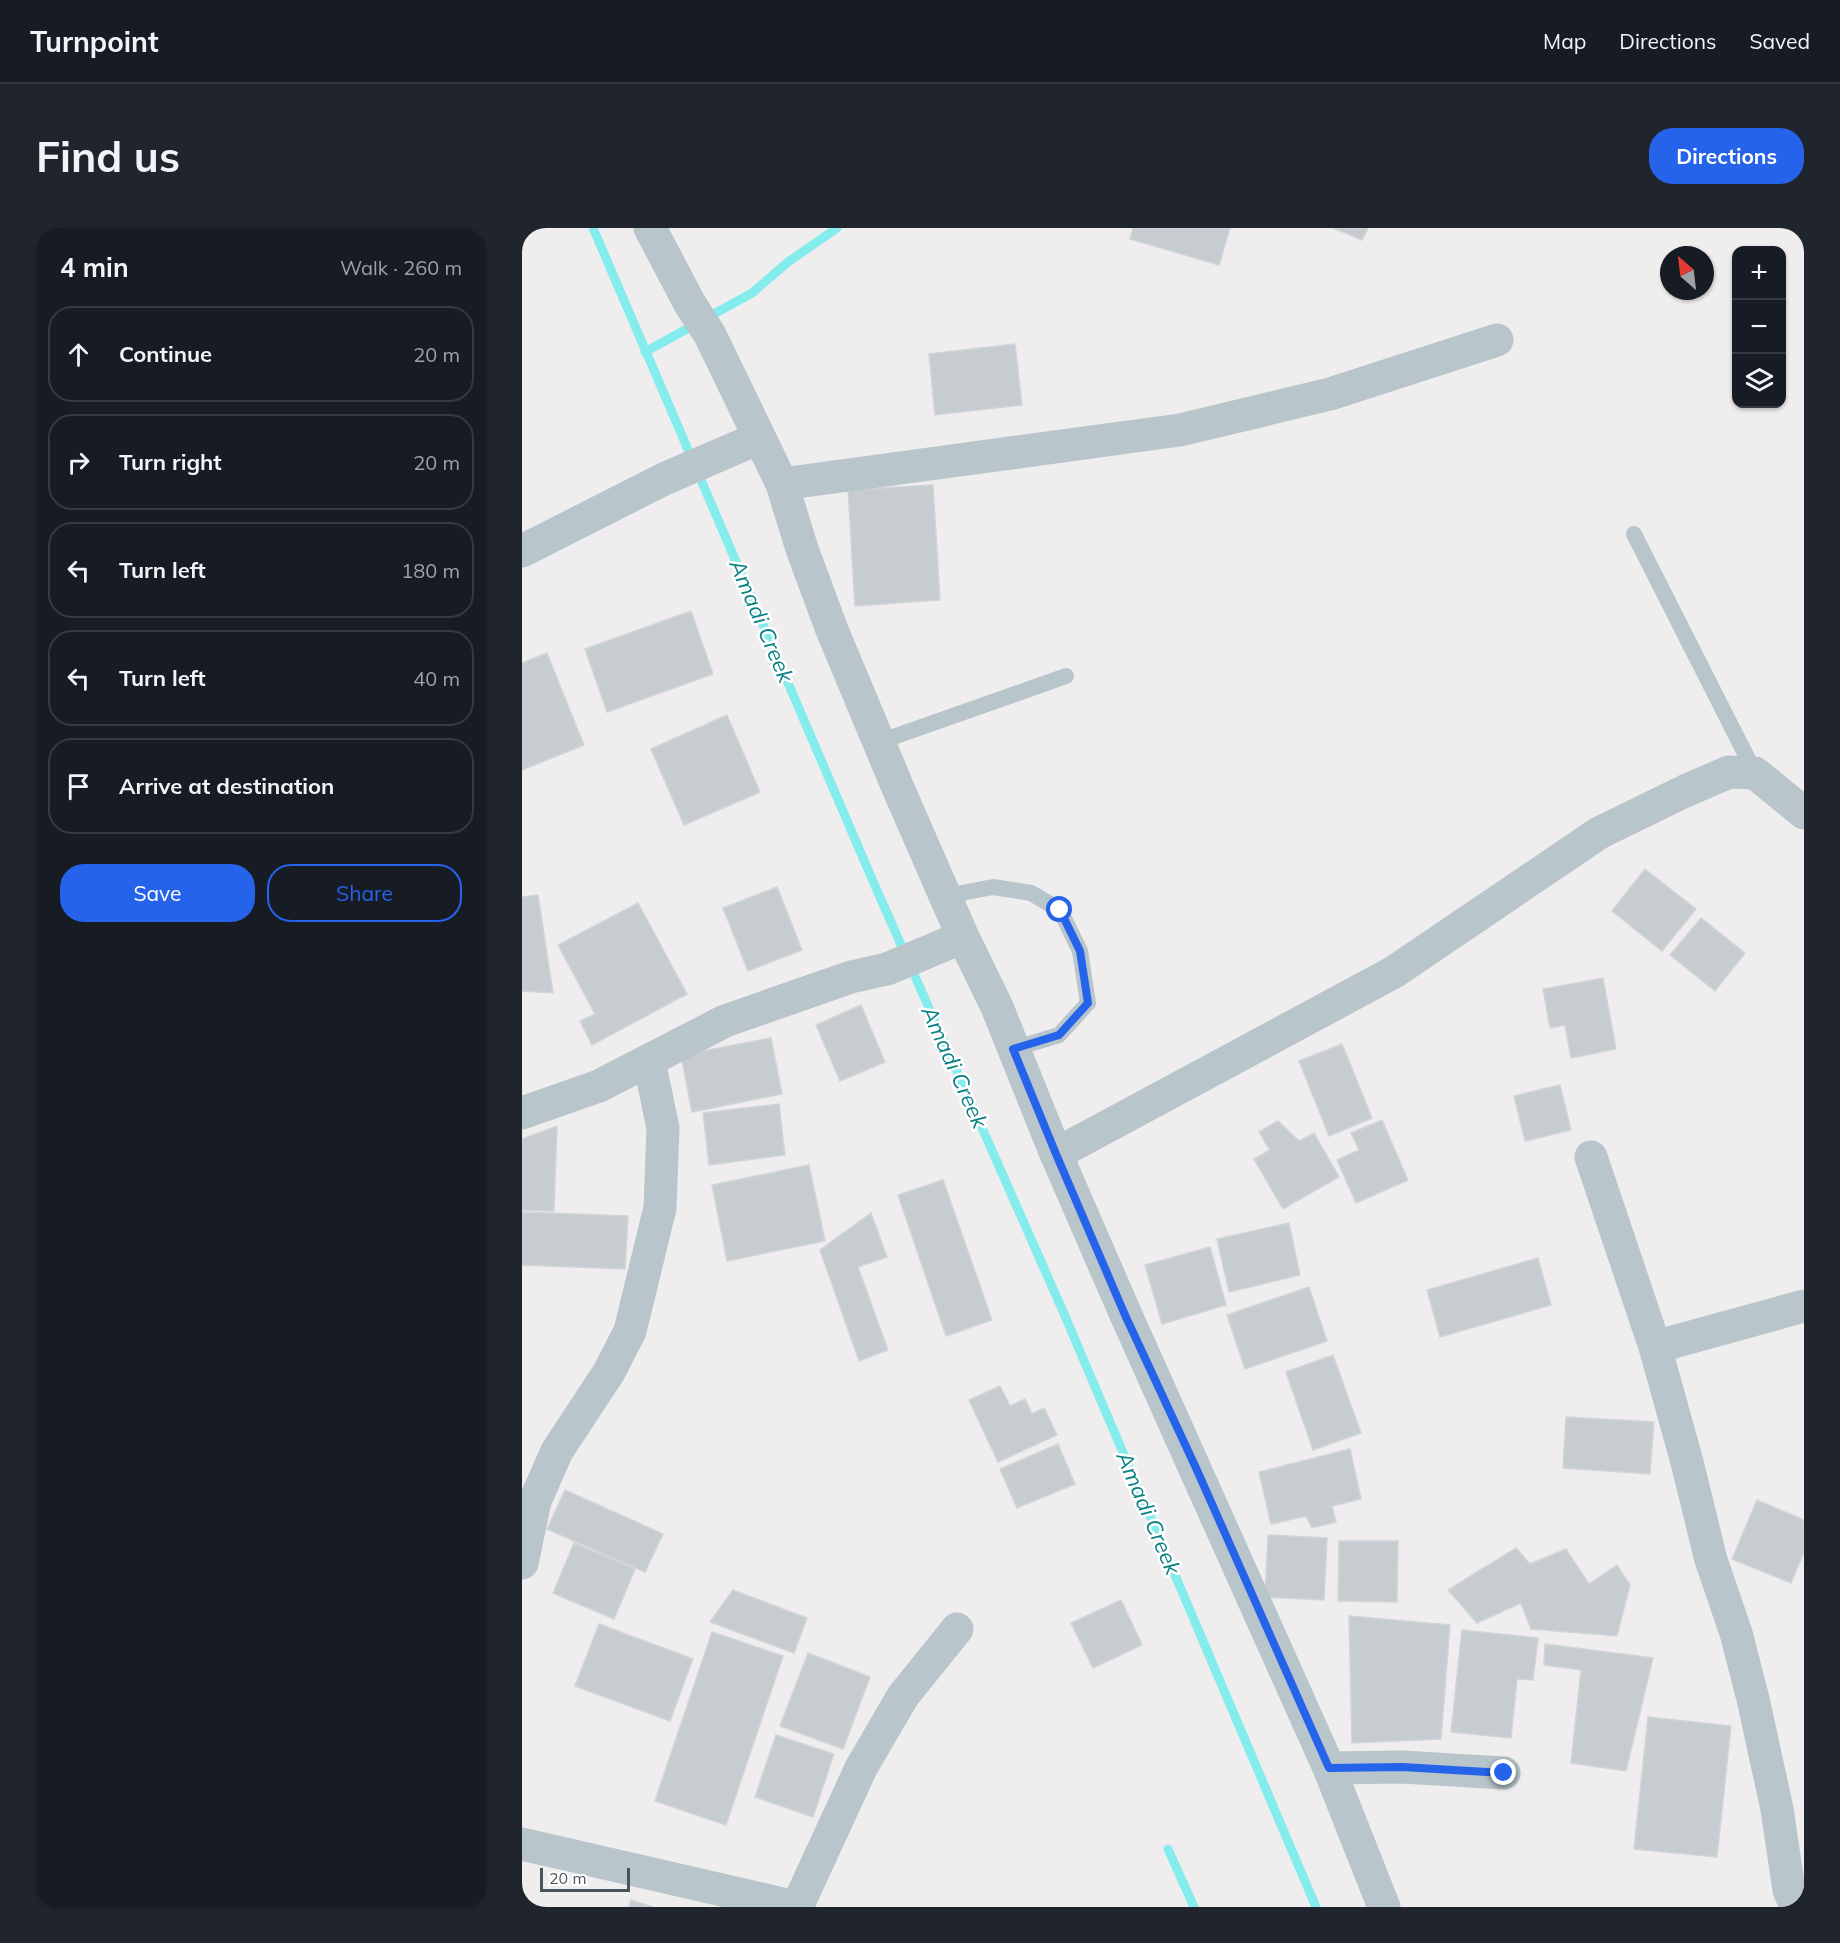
<!DOCTYPE html>
<meta charset="utf-8">
<style>
:root{--surface:#171b24;--page:#20242c;--text:#f1f3f6;--muted:#9ea1a6;--line:#363941;--accent:#2563eb}
body{margin:0;font-family:Mulish,sans-serif;background:var(--page);color:var(--text)}
.controls{position:absolute;right:18px;top:18px;display:grid;overflow:hidden;border-radius:12px;box-shadow:0 2px 4px #0004}
.controls button{width:54px;height:54px;display:grid;place-items:center;padding:0;border:0;border-bottom:2px solid var(--line);background:var(--surface);color:var(--text);font:30px sans-serif}
.compass{position:absolute;left:1138px;top:18px;width:54px;height:54px;border-radius:50%;background:var(--surface);box-shadow:0 2px 4px #0004;rotate:332deg}
.scale{position:absolute;left:18px;bottom:15px;width:90px;box-sizing:border-box;padding-left:6px;border:3px solid #45555b;border-top:0;font-size:16px;line-height:21px;white-space:nowrap;color:#45555b;-webkit-text-stroke:4px #fff;paint-order:stroke}
.stop{position:absolute;width:18px;height:18px;margin:-14px;border:4px solid #2563eb;border-radius:50%;background:#fff}
.stop.end{background:#2563eb;border-color:#fff;box-shadow:0 2px 6px #0008}
.list{margin:0;padding:0;list-style:none}
h2{display:flex;justify-content:space-between;align-items:center;height:78px;margin:0;padding:0 24px;font-size:26px}
h2 small{font-size:20px;font-weight:400;color:var(--muted)}
.list li{display:grid;grid-template-columns:39px 1fr auto;gap:18px;align-items:center;box-sizing:border-box;height:96px;margin:0 12px 12px;padding:0 12px;border:2px solid var(--line);border-radius:24px}
.list b{display:block;font-size:22px;white-space:nowrap}
.list em{font-size:20px;font-style:normal;color:var(--muted)}
.actions{display:flex;gap:12px;padding:18px 24px}
.actions a{flex:1;padding:14px 0;border:2px solid var(--accent);border-radius:24px;text-align:center;font-size:21px;color:var(--accent)}
.actions .main{background:var(--accent);color:#fff}
.icon{flex:none;width:33px;height:33px;fill:none;stroke:currentColor;stroke-width:2;stroke-linecap:round;stroke-linejoin:round}
.map{position:relative;flex:none;width:1282px;height:1679px;overflow:hidden;border-radius:24px}
header{display:flex;align-items:center;gap:36px;box-sizing:border-box;height:84px;padding:0 30px;background:var(--surface);border-bottom:2px solid var(--line)}
header strong{font-size:28px}
nav{display:flex;gap:33px;margin-inline-start:auto;font-size:21px}
.intro{display:flex;align-items:center;justify-content:space-between;box-sizing:border-box;height:144px;padding:0 36px}
h1{margin:0;font-size:42px}
.button{padding:15px 27px;border-radius:24px;background:var(--accent);color:#fff;font-size:21px;font-weight:700}
main{display:flex;gap:36px;padding:0 36px}
aside{flex:1;background:var(--surface);border-radius:24px;box-shadow:0 2px 4px #0004}
.map>svg:first-child{display:block}
</style>
<header>
<strong>Turnpoint</strong>
<nav><a>Map</a><a>Directions</a><a>Saved</a></nav>
</header>
<div class="intro"><h1>Find us</h1><a class="button">Directions</a></div>
<main>
<aside>
<h2>4 min<small>Walk · 260 m</small></h2>
<ul class="list">
<li><svg class="icon" aria-label="ahead" viewBox="0 0 24 24"><path d="M12 20V5M6 11l6-6 6 6"/></svg><div><b>Continue</b></div><em>20 m</em></li>
<li><svg class="icon" aria-label="right" viewBox="0 0 24 24"><path d="M7 20v-9h11M14 6l5 5-5 5"/></svg><div><b>Turn right</b></div><em>20 m</em></li>
<li><svg class="icon" aria-label="left" viewBox="0 0 24 24"><path d="M17 20v-9H6M10 6l-5 5 5 5"/></svg><div><b>Turn left</b></div><em>180 m</em></li>
<li><svg class="icon" aria-label="left" viewBox="0 0 24 24"><path d="M17 20v-9H6M10 6l-5 5 5 5"/></svg><div><b>Turn left</b></div><em>40 m</em></li>
<li><svg class="icon" aria-label="arrive" viewBox="0 0 24 24"><path d="M6 21V4h12l-3 4 3 4H6"/></svg><div><b>Arrive at destination</b></div></li>
</ul>
<div class="actions"><a class="main">Save</a><a>Share</a></div>
</aside>
<div class="map">
<svg width="1282" height="1679" viewBox="0 0 1282 1679">
<rect width="100%" height="100%" fill="#f0edee"/>
<g fill="none" stroke-linecap="round" stroke-linejoin="round">
<path stroke="#85ecee" stroke-width="9" d="M71,0l279,651 190,430 254,598
M123,124l107,-59 36,-31 49,-34
M646,1621l26,58"/>
</g>
<path fill="#c7ccd0" stroke="#d1d5d9" stroke-width="1.5" d="M611,0h97l-11,37 -89,-26z
M811,0h35l-6,12z
M493,116l7,61 -87,10 -6,-61z
M411,257l7,115 -85,6 -7,-116z
M169,383l22,63 -106,38 -22,-63z
M25,425l37,92 -62,25v-107z
M205,487l33,77 -76,33 -33,-76z
M1123,641l51,40 -34,42 -50,-40z
M255,659l25,63 -54,21 -25,-63z
M16,667l15,98 -31,-2v-94z
M116,675l49,91 -95,51 -12,-24 15,-7 -37,-69z
M1179,690l44,35 -30,38 -45,-36z
M1081,750l13,71 -45,9 -6,-33 -15,3 -7,-39z
M339,777l24,57 -45,19 -24,-56z
M249,810l11,56 -90,18 -11,-57z
M820,816l30,74 -43,18 -30,-75z
M1038,857l11,45 -46,11 -11,-45z
M257,876l6,51 -76,10 -6,-52z
M860,892l26,60 -52,23 -19,-43 22,-10 -8,-17z
M756,893l21,20 15,-8 25,44 -56,32 -29,-50 16,-9 -11,-18z
M35,898l-3,85 -32,-1v-71z
M287,937l16,76 -98,20 -15,-76z
M421,952l49,140 -46,16 -48,-141z
M0,984l106,4 -3,53 -103,-4z
M349,985l16,44 -29,10 30,83 -29,11 -39,-111z
M767,995l11,52 -71,17 -12,-53z
M688,1019l16,58 -64,19 -17,-59z
M1016,1030l13,47 -111,32 -13,-47z
M787,1059l18,54 -82,28 -18,-54z
M811,1127l28,78 -48,17 -27,-78z
M478,1158l10,20 15,-7 7,15 12,-6 13,27 -59,27 -29,-62z
M1044,1189l88,5 -4,52 -87,-6z
M536,1216l17,40 -58,24 -17,-39z
M828,1221l11,50 -29,7 4,16 -24,6 -6,-12 -35,8 -12,-52z
M43,1262l98,44 -18,38 -98,-43z
M1235,1272l47,20v32l-13,31 -59,-24z
M746,1307l59,3 -3,62 -59,-3z
M817,1313h59l-1,61 -59,-1z
M52,1315l61,26 -21,50 -61,-26z
M994,1320l14,16 36,-15 23,35 28,-19 13,20 -13,51 -86,-7 -10,-26 -44,20 -29,-33z
M211,1362l74,28 -13,35 -84,-31z
M599,1372l21,45 -49,23 -22,-45z
M827,1388l101,9 -9,114 -89,4z
M77,1396l94,35 -23,62 -95,-35z
M940,1402l76,8 -5,42 -16,-1 -6,59 -60,-6z
M190,1404l71,24 -57,169 -71,-24z
M1023,1416l108,14 -27,113 -55,-8 10,-93 -37,-5z
M286,1425l62,24 -27,72 -63,-23z
M1126,1489l83,9 -14,131 -83,-8z
M254,1507l58,19 -21,63 -58,-20z
M109,1672l22,7h-24z"/>
<g fill="none" stroke-linecap="round" stroke-linejoin="round">
<path stroke="#b8c5cb" stroke-width="16" d="M1112,306l121,239
M357,514l187,-66
M424,668l47,-9 38,6 29,17 20,41 8,52 -29,32 -46,14"/>
<path stroke="#b8c5cb" stroke-width="33" d="M128,0l40,76 20,31 72,149 20,65 30,81 66,158 65,149 34,70 59,147 70,161 203,453 55,139
M260,256l398,-54 150,-36 167,-54
M0,323l142,-72 95,-41
M0,885l77,-27 126,-65 126,-44 36,-8 76,-32
M534,926l338,-182 205,-139 86,-42 44,-19 26,1 49,40
M1069,929l64,190 32,115 24,98 25,73 17,66 24,110 12,81 7,17
M1133,1119l149,-41
M0,1335l13,-62 22,-50 52,-79 21,-41 30,-123 3,-80 -14,-67
M807,1540l73,-1 102,6
M0,1616l274,63
M275,1679l64,-139 42,-72 54,-67"/>
</g>
<g fill="none" stroke-linecap="round" stroke-linejoin="round">
<path stroke="#2563eb" stroke-width="8" d="M538,682l20,41 8,52 -29,32 -46,14 43,105 69,161 71,153 133,300 73,-1 102,6"/>
</g>
<g text-anchor="middle" stroke-width="5" stroke-linejoin="round" paint-order="stroke">
<g font-size="22" font-style="italic" fill="#0a8285" stroke="#fff">
<text transform="translate(240 393) rotate(67)" y="8">Amadi Creek</text>
<text transform="translate(433 839) rotate(66)" y="8">Amadi Creek</text>
<text transform="translate(627 1285) rotate(67)" y="8">Amadi Creek</text>
</g>
</g>
</svg>
<div class="controls">
<button>+</button>
<button>−</button>
<button><svg class="icon" aria-label="layers" viewBox="0 0 24 24"><path d="M12 4l9 5-9 5-9-5zM3 14l9 5 9-5"/></svg></button>
</div>
<svg class="compass" viewBox="-18 -18 36 36"><path d="M0-13l5 13h-10z" fill="#e53935"/><path d="M0 13l5-13h-10z" fill="#9ea1a6"/></svg>
<div class="scale">20 m</div>
<div class="stop" style="left:538px;top:682px"></div>
<div class="stop end" style="left:982px;top:1545px"></div>
</div>
</main>
